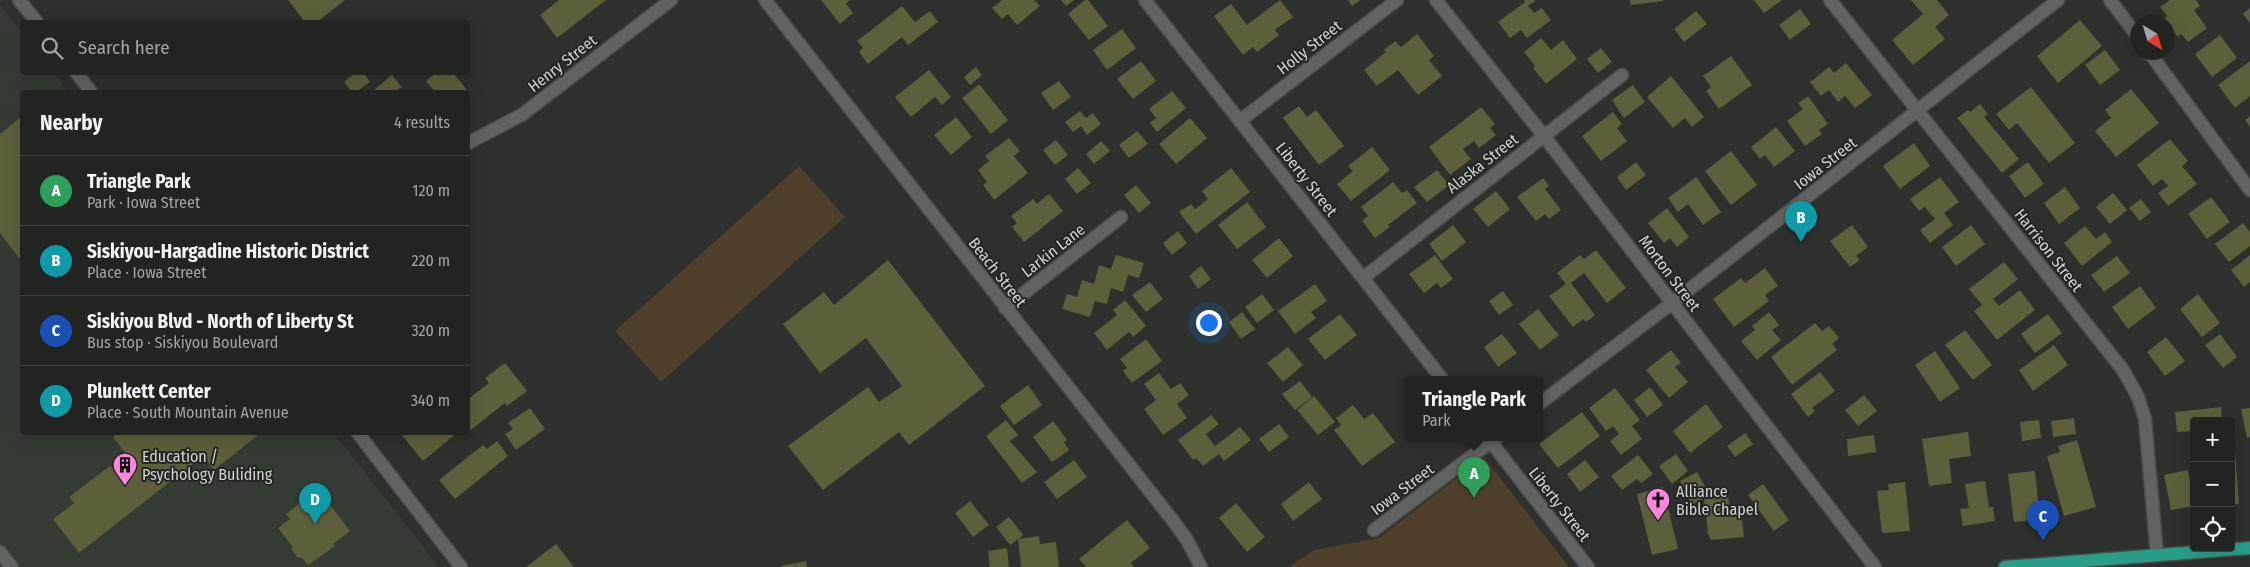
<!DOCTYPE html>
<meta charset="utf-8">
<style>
:root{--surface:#222422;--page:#2a2c2a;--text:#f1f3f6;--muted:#a2a4a5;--line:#3f4140;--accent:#db2777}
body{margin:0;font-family:"Fira Sans Condensed",sans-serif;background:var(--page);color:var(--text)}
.controls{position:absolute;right:15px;bottom:15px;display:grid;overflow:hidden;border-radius:5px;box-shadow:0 5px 20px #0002}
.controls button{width:45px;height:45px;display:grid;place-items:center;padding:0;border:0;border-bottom:1px solid var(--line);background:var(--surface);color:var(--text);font:25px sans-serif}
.compass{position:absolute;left:2130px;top:15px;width:45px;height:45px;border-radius:50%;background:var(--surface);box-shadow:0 5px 20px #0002;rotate:142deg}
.you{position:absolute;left:1208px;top:322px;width:18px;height:18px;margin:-12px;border:4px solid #fff;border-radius:50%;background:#1a73e8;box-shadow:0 0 0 8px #1a73e833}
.badge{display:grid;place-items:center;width:32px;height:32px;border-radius:50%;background:var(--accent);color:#fff;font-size:16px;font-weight:700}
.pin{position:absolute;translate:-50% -41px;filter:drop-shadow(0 1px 2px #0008)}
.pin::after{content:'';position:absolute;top:26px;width:18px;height:15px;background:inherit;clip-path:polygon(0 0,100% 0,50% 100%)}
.popup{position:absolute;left:1405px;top:376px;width:138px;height:65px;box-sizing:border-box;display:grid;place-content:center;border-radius:5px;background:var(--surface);filter:drop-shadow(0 1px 4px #0005);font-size:16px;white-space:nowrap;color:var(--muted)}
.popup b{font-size:19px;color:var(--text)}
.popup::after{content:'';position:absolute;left:50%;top:100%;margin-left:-10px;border:10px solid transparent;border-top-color:var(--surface)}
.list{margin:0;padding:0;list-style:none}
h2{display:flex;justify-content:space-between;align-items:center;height:65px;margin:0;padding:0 20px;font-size:21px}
h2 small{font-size:16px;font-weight:400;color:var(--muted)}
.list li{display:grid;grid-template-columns:32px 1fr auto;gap:15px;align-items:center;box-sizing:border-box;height:70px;padding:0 20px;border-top:1px solid var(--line)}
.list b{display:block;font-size:19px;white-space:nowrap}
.list p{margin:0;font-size:16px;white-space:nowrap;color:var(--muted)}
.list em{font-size:16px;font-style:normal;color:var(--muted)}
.icon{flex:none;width:28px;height:28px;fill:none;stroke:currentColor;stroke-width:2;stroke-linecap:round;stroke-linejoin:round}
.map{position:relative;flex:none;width:2250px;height:567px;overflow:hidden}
.search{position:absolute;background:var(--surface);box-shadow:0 5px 20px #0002;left:20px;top:20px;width:450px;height:55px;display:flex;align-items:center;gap:12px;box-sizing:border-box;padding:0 18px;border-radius:5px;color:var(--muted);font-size:19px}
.panel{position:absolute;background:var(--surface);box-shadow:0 5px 20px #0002;left:20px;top:90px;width:450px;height:345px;border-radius:5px}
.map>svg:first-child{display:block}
</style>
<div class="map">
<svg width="2250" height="567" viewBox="0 0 2250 567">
<rect width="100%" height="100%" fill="#2d302d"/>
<path fill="#343b33" d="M0,4l22,29v39l32,1 15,19h-47v340l312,1 105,134h-439z"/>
<path fill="#4e402b" d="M799,166l46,51 -184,165 -46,-51z
M1484,457l85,110h-280l25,-17 65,-12z"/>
<path fill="#5d5e3a" d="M288,0h57l-28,22h-12z
M559,0h47l-49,38 -17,-23z
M821,0h29l-4,4 7,9 -13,11z
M1002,0h32l6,6 -23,19 -9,-11 -6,5 -10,-11z
M1061,0h13l-8,6z
M1085,0h3l20,26 -19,14 -21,-26z
M1280,0l13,17 -18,13 4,5 -22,17 -4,-5 -10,8 -29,-39 17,-12 16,21z
M1348,0h12l-8,6z
M1524,0h12l-8,6 6,7 8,-5 9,12 -24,18 -6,-8 -11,8 -12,-16 27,-20z
M1630,0h33v1l-32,4z
M1754,0h28l-18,13z
M1911,0h26l12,15 -14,12 10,12 -32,26 -21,-25 31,-26z
M2170,0h26l4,6 -6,4 13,18 -19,14 -7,-8 -3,3 -14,-18 3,-3 -7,-9z
M902,6l13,16 15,-11 8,11 -30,23 -6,-8 -34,27 -9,-12 4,-4 -6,-7z
M2250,8v15l-7,-9z
M1800,9l11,15 -21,16 -11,-15z
M1696,11l11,13 -23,18 -10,-13z
M2080,20l22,26 -44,37 -21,-27z
M1122,29l14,19 -29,22 -14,-20z
M1417,34l17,22 -5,4 13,16 -24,19 -20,-25 -21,16 -13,-16 22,-18 -2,-2 11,-9 6,6z
M2220,35l17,23 -25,19 -17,-23z
M1541,38l10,12 12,-10 14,19 -31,25 -13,-16 2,-2 -11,-14z
M1601,48l11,14 -14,11 -11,-14z
M2105,50l15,20 -20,15 -15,-20z
M1731,56l21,29 -33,24 -13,-18 5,-4 -8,-11z
M1141,61l15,20 -23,18 -16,-20z
M2250,61v35l-15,12 -17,-23z
M1846,63l26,32 -17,13 -10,-12 -7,6 -9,-12 -8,6 -11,-14 19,-15 5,6z
M976,67l6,8 -12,10 -6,-8z
M929,70l22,27 -9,8 -7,-8 -24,20 -16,-20z
M356,72h7l7,10 -14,10h-4l-8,-10z
M437,72h22l-4,3 15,19 -2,2v-4h-33l-9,-11z
M392,75l10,12 -8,5h-18l-2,-2z
M1671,76l33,41 -12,10 -7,-9 -12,10 -26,-31z
M1059,81l12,16 -18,13 -12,-17z
M979,84l29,36 -17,14 -29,-36z
M1633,85l12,17 -21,16 -12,-18z
M2031,87l44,56 -26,20 -32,-40 -8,7 -13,-16z
M2131,89l28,34 -43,34 -21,-26 16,-13 -6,-8z
M1172,91l14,17 -29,24 -7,-9 6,-5 -7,-9z
M1808,96l20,28 -9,6 3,4 -17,12 -18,-25 16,-12 -5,-6z
M1980,104l8,10 -4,3 35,42 -17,14 -45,-55 11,-8 2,2z
M1299,106l8,11 9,-7 28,36 -25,19 -36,-47z
M1481,107l14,17 -5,4 6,7 -17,13 -5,-7 -11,8 8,10 -21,16 -21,-28z
M1080,111l6,7 7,-5 8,11 -14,11 -6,-9 -8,6 -8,-10z
M1613,112l9,12 -5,4 10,13 -26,20 -19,-25z
M22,116v146l-22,-29v-99z
M2250,116v11l-5,-7z
M956,117l16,20 -21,18 -17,-20z
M1190,118l17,20 -31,26 -17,-20z
M1776,127l19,24 -21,16 -9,-12 -5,4 -9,-12z
M1137,131l11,13 -19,14 -10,-13z
M1009,138l11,13 -6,5 14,17 -34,27 -11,-15 4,-3 -9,-12 11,-9 -4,-5z
M2170,139l18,22 -6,5 15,18 -29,22 -10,-13 10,-7 -6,-7 -9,7 -16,-21z
M1056,140l12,15 -13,10 -12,-15z
M1101,141l9,10 -16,13 -8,-10z
M1914,143l16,23 -30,23 -17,-23z
M1372,147l18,23 -39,31 -14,-17 16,-13 -5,-5z
M1731,151l26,34 -26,20 -26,-34z
M1636,162l10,13 -20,15 -9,-13z
M2028,162l16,22 -19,14 -16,-22z
M1078,168l13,15 -14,11 -12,-15z
M1231,168l19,24 -54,42 -17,-22 12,-8 4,5 13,-10 -6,-8z
M1437,170l12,15 -22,17 -13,-15z
M1696,177l25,35 -18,13 -15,-21 -10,8 -10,-14z
M1940,177l19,25 -15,11 9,12 -23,18 -10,-13 15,-11 -10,-12 -6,4 -9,-12z
M1543,178l6,8 -4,3 16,21 -12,9 -4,-5 -9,7 -19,-24z
M1393,182l9,11 5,-3 10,13 -29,22 2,2 -15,11 -13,-17 6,-5 -7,-9z
M1136,185l15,18 -12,10 -15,-18z
M2065,187l15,21 -21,16 -15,-21z
M1496,191l14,18 -22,18 -15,-18z
M2113,193l14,17 -17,14 -14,-17z
M1049,194l14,17 -39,31 -12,-15 5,-4 -6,-7 22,-17 4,5z
M2211,197l19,25 -23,17 -19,-25z
M2141,199l10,13 -11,9 -11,-13z
M1247,202l19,25 -29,22 -19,-24z
M1667,208l22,29 -12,10 -7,-9 -6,5 -16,-20z
M2243,223l7,9v14l-21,16 -14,-18z
M1453,225l13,17 -24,19 -13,-17z
M1852,225l16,22 -12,9 4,4 -10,7 -20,-26z
M1971,225l14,19 -29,22 -14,-19z
M2085,226l11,13 9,-7 7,10 -30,24 -18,-23z
M1178,231l9,12 -15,12 -9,-12z
M1279,238l14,18 -26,22 -15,-18z
M1596,250l30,38 -19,15 -23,-30 -13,10 24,32 -9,7 -3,-3 -10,8 -24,-31 17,-12 -9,-11 23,-18 4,4z
M1116,255l28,8 -5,15 -11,-3 -5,17 -12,-4 -4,16 -12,-3 -5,16 -28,-8 5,-15 10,3 5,-17 12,4 5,-19 12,4z
M1435,255l18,24 -12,9 -4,-5 -13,10 -15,-19z
M2250,255v27l-6,5 -13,-17z
M2117,256l13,17 -26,19 -13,-17z
M888,260l97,126 -76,59 -10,-13 -76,58 -35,-44 80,-59 11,15 23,-16 -36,-48 -46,35 -37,-49 41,-32 10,13z
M2004,262l14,17 -25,20 6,7 21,-16 15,20 -38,30 -23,-29 8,-6 -13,-16z
M1201,266l10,13 -13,10 -9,-13z
M1765,268l13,18 -13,9 4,6 -35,26 -21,-28 28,-21 4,5z
M1150,282l13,17 -17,13 -14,-17z
M1315,284l12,17 -16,11 5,6 -21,16 -17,-23z
M2140,286l16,22 -28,21 -16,-22z
M1503,291l10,14 -14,10 -10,-14z
M1262,294l12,16 -17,13 -12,-16z
M2198,294l22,29 -18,14 -22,-28z
M1125,300l21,26 -13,11 -4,-5 -22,18 -13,-17 23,-18 -4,-5z
M1538,309l21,26 -19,15 -21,-26z
M1242,312l13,17 -14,10 -12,-17z
M1769,312l10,13 -7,5 9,10 -24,20 -16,-19 14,-11 -3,-4z
M1340,314l17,21 -32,25 -17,-21z
M2048,314l14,19 -27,20 -14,-19z
M1815,323l7,8 7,-5 10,12 -7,6 5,6 -45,35 -21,-28z
M1965,330l27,35 -19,15 -28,-35z
M1502,334l15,19 -19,14 -14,-20z
M2220,334l17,23 -14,11 -18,-23z
M2166,337l19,24 -20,15 -18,-24z
M1146,339l16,22 -30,22 -9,-12 4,-3 -7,-9z
M2054,345l14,20 -35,26 -14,-21z
M1288,347l15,18 -20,17 -16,-19z
M1671,350l10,13 -6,4 13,15 -19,16 -23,-28z
M1935,351l25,37 -20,14 -25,-37z
M505,363l22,28 -20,15 -2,-3 -37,29v-33l21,-16 -4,-5z
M1820,372l15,19 -23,17 3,3 -7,6 -17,-23z
M1159,373l12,16 9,-6 9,12 -12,9 10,14 -24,17 -19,-26 12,-9 -12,-16z
M1300,381l12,16 -17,13 -13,-16z
M1028,385l14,20 -28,20 -14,-19z
M1650,387l13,18 -16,12 -13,-17z
M1615,388l25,32 -8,6 10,13 -21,16 -11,-14 9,-7 -6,-8 -7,5 -17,-23z
M1864,395l13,16 -19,15 -13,-16z
M1314,396l21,26 -17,13 -21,-25z
M1706,404l17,23 -33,26 -17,-22z
M1353,405l11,14 9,-6 22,29 -33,24 -28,-36 7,-5 -5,-7z
M2221,407l1,14h-28v10l-17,1 -2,-20z
M530,408l15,21 -29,21 -11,-16 8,-5 -5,-6z
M2250,408v29l-3,1 -6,-29z
M1582,412l18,24 -42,32 -19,-24z
M1211,415l8,9 -13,10 9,12 25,-19 11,13 -27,21 -5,-7 -16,12 -7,-8 -3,2 -15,-20z
M2074,418l2,16 -23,3 -2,-16z
M1006,420l12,15 -8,6 27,31 -15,11 -36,-47z
M2039,420l2,18 -19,3 -2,-19z
M1053,421l14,19 -3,2 5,8 -17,12 -19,-25z
M1279,424l10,13 -20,15 -10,-13z
M118,432h144l-48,38 -11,-14 -124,97 -26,-34 21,-16 -5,-6 41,-31 7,8 15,-12 -19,-25z
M403,432h55l-35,29 -22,-27z
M1968,432l3,24 -22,3 3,24 -23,3 -7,-47z
M1745,433l8,11 -18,13 -8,-11z
M1874,435l2,17 -28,4 -1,-17z
M2077,440l19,67 -32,9 -17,-60 13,-4 -2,-6z
M497,441l11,15 -53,43 -16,-19 44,-35 4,4z
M2231,451h4l4,53 -8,1z
M1676,454l12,17 -16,13 -13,-18z
M1638,455l15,19 -12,9 -4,-4 -15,11 -11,-14z
M1074,460l13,17 -30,22 -13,-17z
M1585,460l14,17 -19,15 -13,-18z
M2188,470l6,36 -23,4 -7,-35z
M2035,471l5,48 -26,3 -6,-48z
M1697,472l13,23 18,-2 2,19 11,-1 3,26 -33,3 -3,-6 -4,-36 -12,7 -12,-24z
M1985,481l4,26h4l2,14 -32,5 -3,-17 9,-1 -4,-24z
M1309,482l13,17 -29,22 -12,-17z
M1905,482l5,49 -28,2 -5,-42 12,-1 -1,-6z
M1763,484l26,36 -15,11 -26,-36z
M1663,487l15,62 -26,6 -15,-61z
M318,489l32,42 -17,13 2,2 -27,19 -6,-7 -5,-1 -5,-7v-4l-14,-18 12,-9 -4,-5z
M970,501l19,24 -16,12 -18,-24z
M1236,503l29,34 -18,15 -28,-34z
M1009,517l14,18 -4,4 20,-3 1,8 16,-2 3,25h-38l-3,-28 -8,6 -14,-18z
M1127,520l23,28 -19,15 3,4h-48l-7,-8z
M556,544l18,23h-48z
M1007,548l2,19h-19l-2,-16z
M806,561l1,6h-26v-1z"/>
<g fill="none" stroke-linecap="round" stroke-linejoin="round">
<defs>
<path id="minor" d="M19,0l18,22
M765,0l409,522 13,18 14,27
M1145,0l297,379
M1436,0l107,135 332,432
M1830,0l293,370 15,27 7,22 12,136
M2110,0l28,37
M2149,52l101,138
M76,72l15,20
M1241,120l156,-120
M468,143l55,-29 148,-114
M1363,278l259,-203
M1005,308l116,-91
M1539,404l133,-101 386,-303
M357,432l104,135
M1487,437l101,130
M1374,530l123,-93
M0,552l12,15"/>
<path id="major" d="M2005,567l245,-19"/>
</defs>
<use href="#minor" stroke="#4a4c4a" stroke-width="15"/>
<use href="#major" stroke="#4a4c4a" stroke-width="15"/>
<use href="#minor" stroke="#60635f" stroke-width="12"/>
<use href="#major" stroke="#289e88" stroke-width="12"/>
</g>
<defs>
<symbol id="building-pin" viewBox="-11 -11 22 30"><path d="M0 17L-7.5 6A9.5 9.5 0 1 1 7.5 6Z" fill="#ff85de" stroke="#232623"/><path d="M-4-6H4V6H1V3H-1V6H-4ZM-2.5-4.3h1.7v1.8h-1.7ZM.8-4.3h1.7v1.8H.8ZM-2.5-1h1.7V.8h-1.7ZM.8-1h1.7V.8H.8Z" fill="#111"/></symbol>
<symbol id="church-pin" viewBox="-11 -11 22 30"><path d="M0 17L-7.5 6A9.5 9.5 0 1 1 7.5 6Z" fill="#ff85de" stroke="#232623"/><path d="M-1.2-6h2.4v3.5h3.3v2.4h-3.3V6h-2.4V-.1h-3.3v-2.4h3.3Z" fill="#111"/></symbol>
</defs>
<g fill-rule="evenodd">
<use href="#building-pin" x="111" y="451" width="28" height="38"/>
<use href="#church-pin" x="1644" y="486" width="28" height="38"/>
</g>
<g text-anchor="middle" stroke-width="4" stroke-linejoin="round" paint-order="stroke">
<g font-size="16" fill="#d1d3d1" stroke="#232623">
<text transform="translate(1309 47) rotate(-38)" y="6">Holly Street</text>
<text transform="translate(562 63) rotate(-38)" y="6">Henry Street</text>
<text transform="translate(1482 163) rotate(-38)" y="6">Alaska Street</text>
<text transform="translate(1825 163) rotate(-38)" y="6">Iowa Street</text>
<text transform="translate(1307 179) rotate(52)" y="6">Liberty Street</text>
<text transform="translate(1053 250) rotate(-38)" y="6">Larkin Lane</text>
<text transform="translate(2049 250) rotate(52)" y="6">Harrison Street</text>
<text transform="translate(998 272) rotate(52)" y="6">Beach Street</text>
<text transform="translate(1670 273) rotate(53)" y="6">Morton Street</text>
<text transform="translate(1402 489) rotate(-37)" y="6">Iowa Street</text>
<text transform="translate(1560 504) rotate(52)" y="6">Liberty Street</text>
</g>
<g font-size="16" fill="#d1d3d1" stroke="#232623" text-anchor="start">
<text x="142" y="462">Education /<tspan x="142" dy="18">Psychology Buliding</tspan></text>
<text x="1676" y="497">Alliance<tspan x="1676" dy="18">Bible Chapel</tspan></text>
</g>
</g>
</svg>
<div class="controls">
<button>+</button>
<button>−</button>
<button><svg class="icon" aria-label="locate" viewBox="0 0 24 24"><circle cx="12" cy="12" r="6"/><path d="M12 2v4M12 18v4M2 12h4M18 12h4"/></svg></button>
</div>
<svg class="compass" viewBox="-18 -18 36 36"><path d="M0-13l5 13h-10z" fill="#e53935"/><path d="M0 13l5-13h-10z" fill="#a2a4a5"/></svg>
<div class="you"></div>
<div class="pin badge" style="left:1474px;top:498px;background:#2e9e5b">A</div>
<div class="popup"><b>Triangle Park</b>Park</div>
<div class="pin badge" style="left:1801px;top:242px;background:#0f9aa8">B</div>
<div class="pin badge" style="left:2043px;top:541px;background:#1a4fb4">C</div>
<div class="pin badge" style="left:315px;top:524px;background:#0f9aa8">D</div>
<div class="search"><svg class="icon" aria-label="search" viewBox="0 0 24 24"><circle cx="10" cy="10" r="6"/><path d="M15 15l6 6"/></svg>Search here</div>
<section class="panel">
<h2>Nearby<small>4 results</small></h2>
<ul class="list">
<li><span class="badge" style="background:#2e9e5b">A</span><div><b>Triangle Park</b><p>Park · Iowa Street</p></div><em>120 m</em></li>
<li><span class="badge" style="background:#0f9aa8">B</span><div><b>Siskiyou-Hargadine Historic District</b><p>Place · Iowa Street</p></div><em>220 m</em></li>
<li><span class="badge" style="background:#1a4fb4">C</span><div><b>Siskiyou Blvd - North of Liberty St</b><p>Bus stop · Siskiyou Boulevard</p></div><em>320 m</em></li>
<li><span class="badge" style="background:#0f9aa8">D</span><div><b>Plunkett Center</b><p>Place · South Mountain Avenue</p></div><em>340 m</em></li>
</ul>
</section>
</div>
